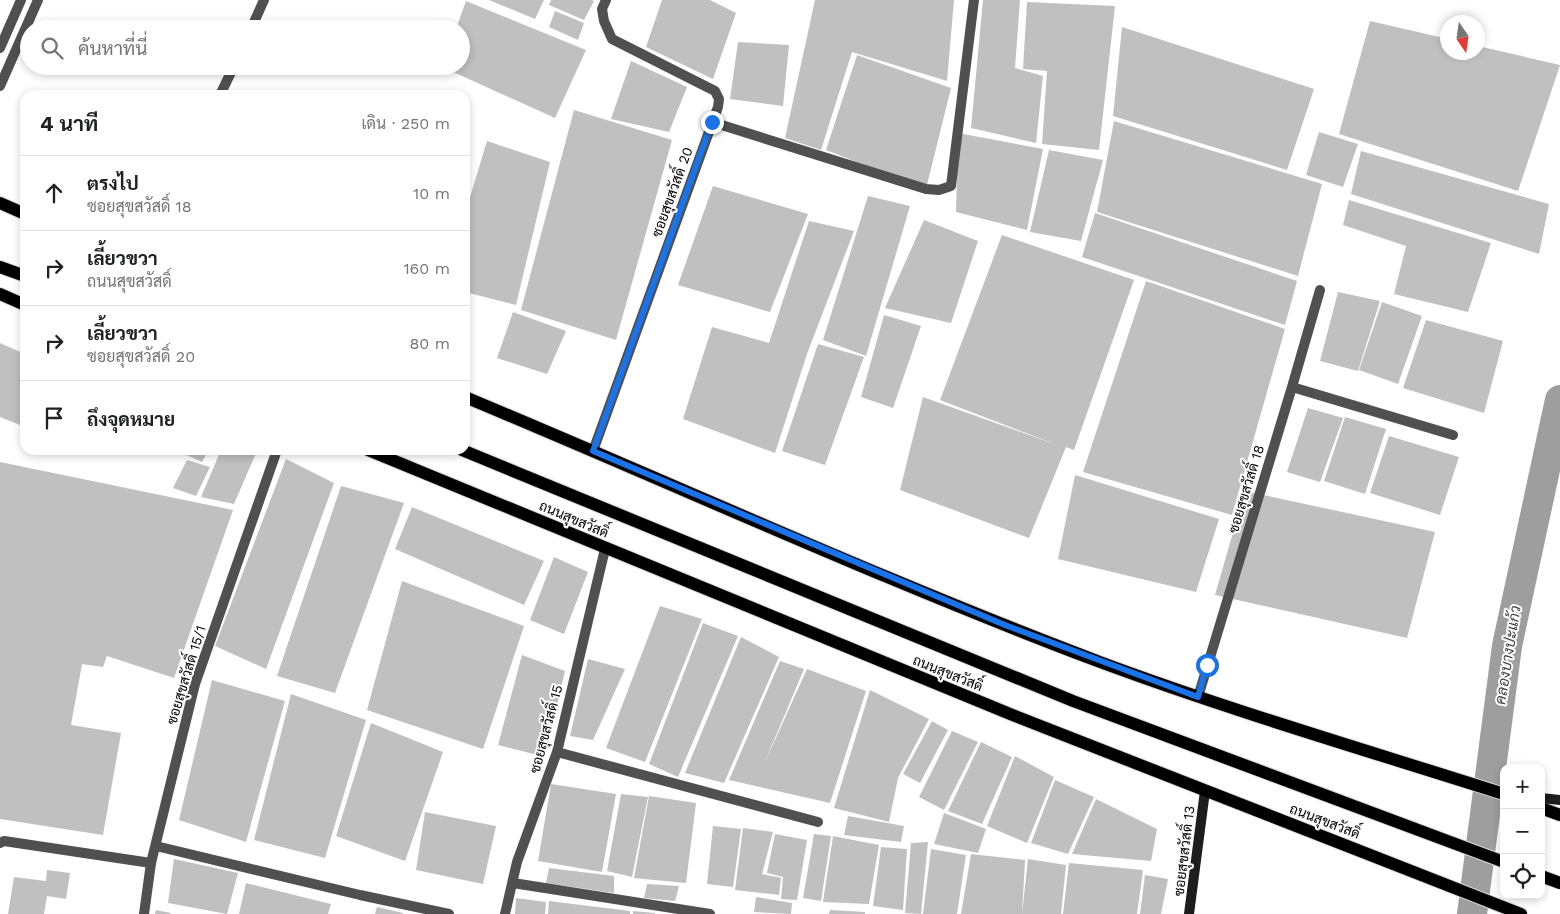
<!DOCTYPE html>
<html lang="th">
<meta charset="utf-8">
<style>
:root{--surface:#fff;--page:#f6f6f6;--text:#202124;--muted:#757577;--line:#e0e0e0}
body{margin:0;font-family:"Work Sans",Sarabun,sans-serif;background:var(--page);color:var(--text)}
.controls{position:absolute;right:15px;bottom:15px;display:grid;overflow:hidden;border-radius:10px;box-shadow:0 2px 8px #0003}
.controls button{width:45px;height:45px;display:grid;place-items:center;padding:0;border:0;border-bottom:1px solid var(--line);background:var(--surface);color:var(--text);font:25px sans-serif}
.compass{position:absolute;left:1440px;top:15px;width:45px;height:45px;border-radius:50%;background:var(--surface);box-shadow:0 2px 8px #0003;rotate:167deg}
.stop{position:absolute;width:15px;height:15px;margin:-11px;border:4px solid #1a73e8;border-radius:50%;background:#fff}
.stop.end{background:#1a73e8;border-color:#fff;box-shadow:0 1px 5px #0008}
.list{margin:0;padding:0;list-style:none}
h2{display:flex;justify-content:space-between;align-items:center;height:65px;margin:0;padding:0 20px;font-size:21px}
h2 small{font-size:16px;font-weight:400;color:var(--muted)}
.list li{display:grid;grid-template-columns:32px 1fr auto;gap:15px;align-items:center;box-sizing:border-box;height:75px;padding:0 20px;border-top:1px solid var(--line)}
.list b{display:block;font-size:19px;white-space:nowrap}
.list p{margin:0;font-size:16px;white-space:nowrap;color:var(--muted)}
.list em{font-size:16px;font-style:normal;color:var(--muted)}
.icon{flex:none;width:28px;height:28px;fill:none;stroke:currentColor;stroke-width:2;stroke-linecap:round;stroke-linejoin:round}
.map{position:relative;flex:none;width:1560px;height:914px;overflow:hidden}
.search{position:absolute;background:var(--surface);box-shadow:0 2px 8px #0003;left:20px;top:20px;width:450px;height:55px;display:flex;align-items:center;gap:12px;box-sizing:border-box;padding:0 18px;border-radius:28px;color:var(--muted);font-size:19px}
.panel{position:absolute;background:var(--surface);box-shadow:0 2px 8px #0003;left:20px;top:90px;width:450px;height:365px;border-radius:15px}
.map>svg:first-child{display:block}
</style>
<div class="map">
<svg width="1560" height="914" viewBox="0 0 1560 914">
<rect width="100%" height="100%" fill="#fff"/>
<g fill="none" stroke-linecap="round" stroke-linejoin="round">
<path stroke="#9e9e9e" stroke-width="30" d="M1472,914l35,-268 53,-246"/>
</g>
<path fill="#c0c0c0" d="M489,0h55l-9,19z
M551,0h41l2,1 -10,19 -35,-15z
M662,0h48l26,13 -23,66 -67,-32z
M815,0h139l-7,81 -95,-29 -31,98 -36,-12z
M983,0h37l-5,68 28,8 -7,67 -65,-15z
M466,1l120,49 -31,68 -115,-52h21v-37h-5z
M1027,2l88,4 -16,144 -57,-6 5,-73 -24,-2z
M555,11l29,12 -6,17 -29,-13z
M1370,21l78,18v13h30v-6l82,19 -42,126 -179,-57z
M1122,27l192,62 -27,81 -174,-54z
M738,42l51,3 -6,61 -53,-7z
M857,55l94,33 -25,101 -100,-39z
M631,61l56,26 -18,45 -58,-13z
M574,110l98,30 -56,200 -95,-30z
M1114,121l208,63 -24,92 -201,-64z
M1319,132l39,12 -15,43 -37,-12z
M958,133l85,16 -16,81 -71,-18z
M487,141l63,21 -34,143 -51,-13v-78z
M1049,150l54,10 -22,81 -51,-9z
M1361,151l188,53 -10,50 -188,-60z
M713,186l95,28 -38,98 -92,-27z
M868,196l42,10 -44,150 -43,-16z
M1349,200l142,43 -23,69 -74,-18 12,-48 -63,-21z
M1095,213l202,68 -12,44 -203,-68z
M924,220l54,21 -27,82 -66,-15z
M809,221l45,10 -47,123 -32,99 -92,-34 29,-92 57,16z
M1002,235l132,45 -60,170 -8,-3 -37,91 -129,-48 23,-93 137,49 -120,-46z
M1146,281l139,48 -53,186 -149,-43z
M1338,292l42,9 -22,70 -38,-10z
M1382,302l40,14 -24,68 -39,-14z
M513,312l53,19 -19,43 -50,-16z
M884,315l37,11 -28,82 -32,-11z
M1426,320l77,21 -19,72 -81,-25z
M0,343l25,11v73l-25,-10z
M818,344l46,13 -39,108 -43,-14z
M1308,408l35,10 -23,64 -33,-10z
M1345,417l41,12 -21,65 -41,-13z
M1389,436l70,21 -19,58 -70,-22z
M175,450h34l-7,12z
M221,450l36,1 -23,53 -33,-7z
M286,459l48,24 -68,186 -51,-23z
M187,460l23,7 -14,29 -23,-8z
M0,462l233,48 -59,168 -67,-22 -4,11 -21,-3 -11,61 50,8 -18,102 -103,-16z
M1075,475l144,44 -23,73 -138,-33z
M341,486l63,17 -69,190 -58,-17z
M1245,491l190,41 -28,106 -192,-43z
M412,507l132,54 -20,44 -129,-56z
M554,557l34,15 -24,62 -34,-14z
M402,581l122,45 -41,123 -116,-39z
M660,606l42,13 -57,143 -39,-14z
M703,623l35,13 -60,141 -29,-13z
M741,637l38,20 -55,126 -39,-10z
M522,655l43,16 -20,86 -47,-12z
M588,659l37,10 -32,71 -23,-4z
M780,661l24,8 -40,95 43,-95 59,22 -36,112 -101,-23z
M212,680l73,21 -39,141 -67,-22z
M870,690l59,29 -31,59 -9,44 -55,-14z
M291,694l75,26 -41,138 -71,-18z
M932,721l16,9 -28,53 -17,-9z
M371,723l72,29 -38,109 -69,-25z
M952,731l26,11 -34,68 -25,-13z
M981,742l31,15 -30,67 -34,-13z
M1015,756l39,21 -27,66 -40,-17z
M1055,780l39,17 -26,57 -37,-11z
M551,784l65,10 -14,78 -64,-11z
M621,794l27,3 -16,80 -25,-6z
M649,796l47,7 -10,80 -52,-5z
M1096,799l61,30 -6,32 -79,-7z
M425,812l71,14 -13,58 -67,-14z
M944,813l42,16 -8,24 -44,-9z
M848,816l56,10 -3,16 -57,-7z
M713,826l28,3 -8,58 -26,-3z
M743,828l30,4 -11,42 19,4 -2,17 -44,-5z
M775,834l32,6 -10,60 -16,-1 2,-22 -16,-4z
M814,834l17,2 -10,65 -18,-3z
M833,836l46,9 -10,59 -46,-2z
M928,842l-7,72 -16,-1 6,-70z
M881,847l26,2 -4,61 -30,-4z
M931,849l35,6 -9,59h-34z
M971,854l54,6 -3,54h-61z
M174,859l64,14 -11,41 -59,-11z
M1028,859l38,6 -5,49h-39z
M1069,863l74,7 -6,44h-74z
M549,868l65,8v17l-68,-10z
M47,870l23,3 -4,26 -19,-3 -3,18h-36l6,-37 32,4z
M1145,875l23,4 -7,35h-21z
M246,883l85,21 -3,10h-89z
M647,884l32,2 -4,15 -31,-3z
M756,897l36,6 -1,11 -37,-2z
M516,898l30,4 -1,12h-30z
M549,901l81,10v3h-82z
M377,907l26,6v1h-28z
M156,910l15,3 -1,1h-15z
M830,910l35,2v2h-36z
M633,911l22,2v1h-22z"/>
<g fill="none" stroke-linecap="round" stroke-linejoin="round">
<defs>
<path id="primary" d="M0,203l25,11
M0,267l25,9
M0,294l25,11
M465,397c211,88 420,184 635,265 132,49 269,89 404,132
M368,450l647,266 506,198
M462,450l611,251 431,161
M1541,808l19,7
M1541,876l19,7"/>
</defs>
<use href="#primary" stroke="#dbdbdb" stroke-width="14"/>
<path stroke="#505050" stroke-width="10" d="M0,48l21,-48
M0,86l38,-86
M1292,387l161,48
M1198,697l94,-310 28,-97
M0,843l4,-2 147,22"/>
<path stroke="#505050" stroke-width="10" d="M251,29l13,-29
M220,95l14,-29
M712,122l214,67 13,1 12,-4 23,-186
M593,451l125,-344 1,-8 -4,-8 -103,-52 -8,-18 -2,-12 4,-9
M557,752l261,70
M156,846l204,49 89,19
M513,883l197,31
M144,914l7,-51 44,-179 82,-234
M505,914l12,-52 40,-110 48,-203"/>
<path stroke="#1d1d1d" stroke-width="10" d="M1541,798l19,2
M1189,914l16,-123"/>
<use href="#primary" stroke="#000" stroke-width="12"/>
</g>
<g fill="none" stroke-linecap="round" stroke-linejoin="round">
<path stroke="#1a73e8" stroke-width="6" d="M712,122l-119,329 412,174 193,72 9,-32"/>
</g>
<g text-anchor="middle" stroke-width="4" stroke-linejoin="round" paint-order="stroke">
<g font-size="14" fill="#000" stroke="#fff">
<text transform="translate(672 192) rotate(-70)" y="5">ซอยสุขสวัสดิ์ 20</text>
<text transform="translate(1246 489) rotate(-73)" y="5">ซอยสุขสวัสดิ์ 18</text>
<text transform="translate(574 519) rotate(23)" y="5">ถนนสุขสวัสดิ์</text>
<text transform="translate(948 673) rotate(22)" y="5">ถนนสุขสวัสดิ์</text>
<text transform="translate(186 675) rotate(-73)" y="5">ซอยสุขสวัสดิ์ 15/1</text>
<text transform="translate(546 729) rotate(-75)" y="5">ซอยสุขสวัสดิ์ 15</text>
<text transform="translate(1325 821) rotate(21)" y="5">ถนนสุขสวัสดิ์</text>
<text transform="translate(1184 851) rotate(-83)" y="5">ซอยสุขสวัสดิ์ 13</text>
</g>
<g font-size="15" font-style="italic" fill="#3f3f3f" stroke="#fff">
<text transform="translate(1508 655) rotate(-81)" y="5">คลองบางปะแก้ว</text>
</g>
</g>
</svg>
<div class="controls">
<button>+</button>
<button>−</button>
<button><svg class="icon" aria-label="locate" viewBox="0 0 24 24"><circle cx="12" cy="12" r="6"/><path d="M12 2v4M12 18v4M2 12h4M18 12h4"/></svg></button>
</div>
<svg class="compass" viewBox="-18 -18 36 36"><path d="M0-13l5 13h-10z" fill="#e53935"/><path d="M0 13l5-13h-10z" fill="#757577"/></svg>
<div class="stop" style="left:1207px;top:665px"></div>
<div class="stop end" style="left:712px;top:122px"></div>
<div class="search"><svg class="icon" aria-label="search" viewBox="0 0 24 24"><circle cx="10" cy="10" r="6"/><path d="M15 15l6 6"/></svg>ค้นหาที่นี่</div>
<section class="panel">
<h2>4 นาที<small>เดิน · 250 m</small></h2>
<ul class="list">
<li><svg class="icon" aria-label="ahead" viewBox="0 0 24 24"><path d="M12 20V5M6 11l6-6 6 6"/></svg><div><b>ตรงไป</b><p>ซอยสุขสวัสดิ์ 18</p></div><em>10 m</em></li>
<li><svg class="icon" aria-label="right" viewBox="0 0 24 24"><path d="M7 20v-9h11M14 6l5 5-5 5"/></svg><div><b>เลี้ยวขวา</b><p>ถนนสุขสวัสดิ์</p></div><em>160 m</em></li>
<li><svg class="icon" aria-label="right" viewBox="0 0 24 24"><path d="M7 20v-9h11M14 6l5 5-5 5"/></svg><div><b>เลี้ยวขวา</b><p>ซอยสุขสวัสดิ์ 20</p></div><em>80 m</em></li>
<li><svg class="icon" aria-label="arrive" viewBox="0 0 24 24"><path d="M6 21V4h12l-3 4 3 4H6"/></svg><div><b>ถึงจุดหมาย</b></div></li>
</ul>
</section>
</div>
